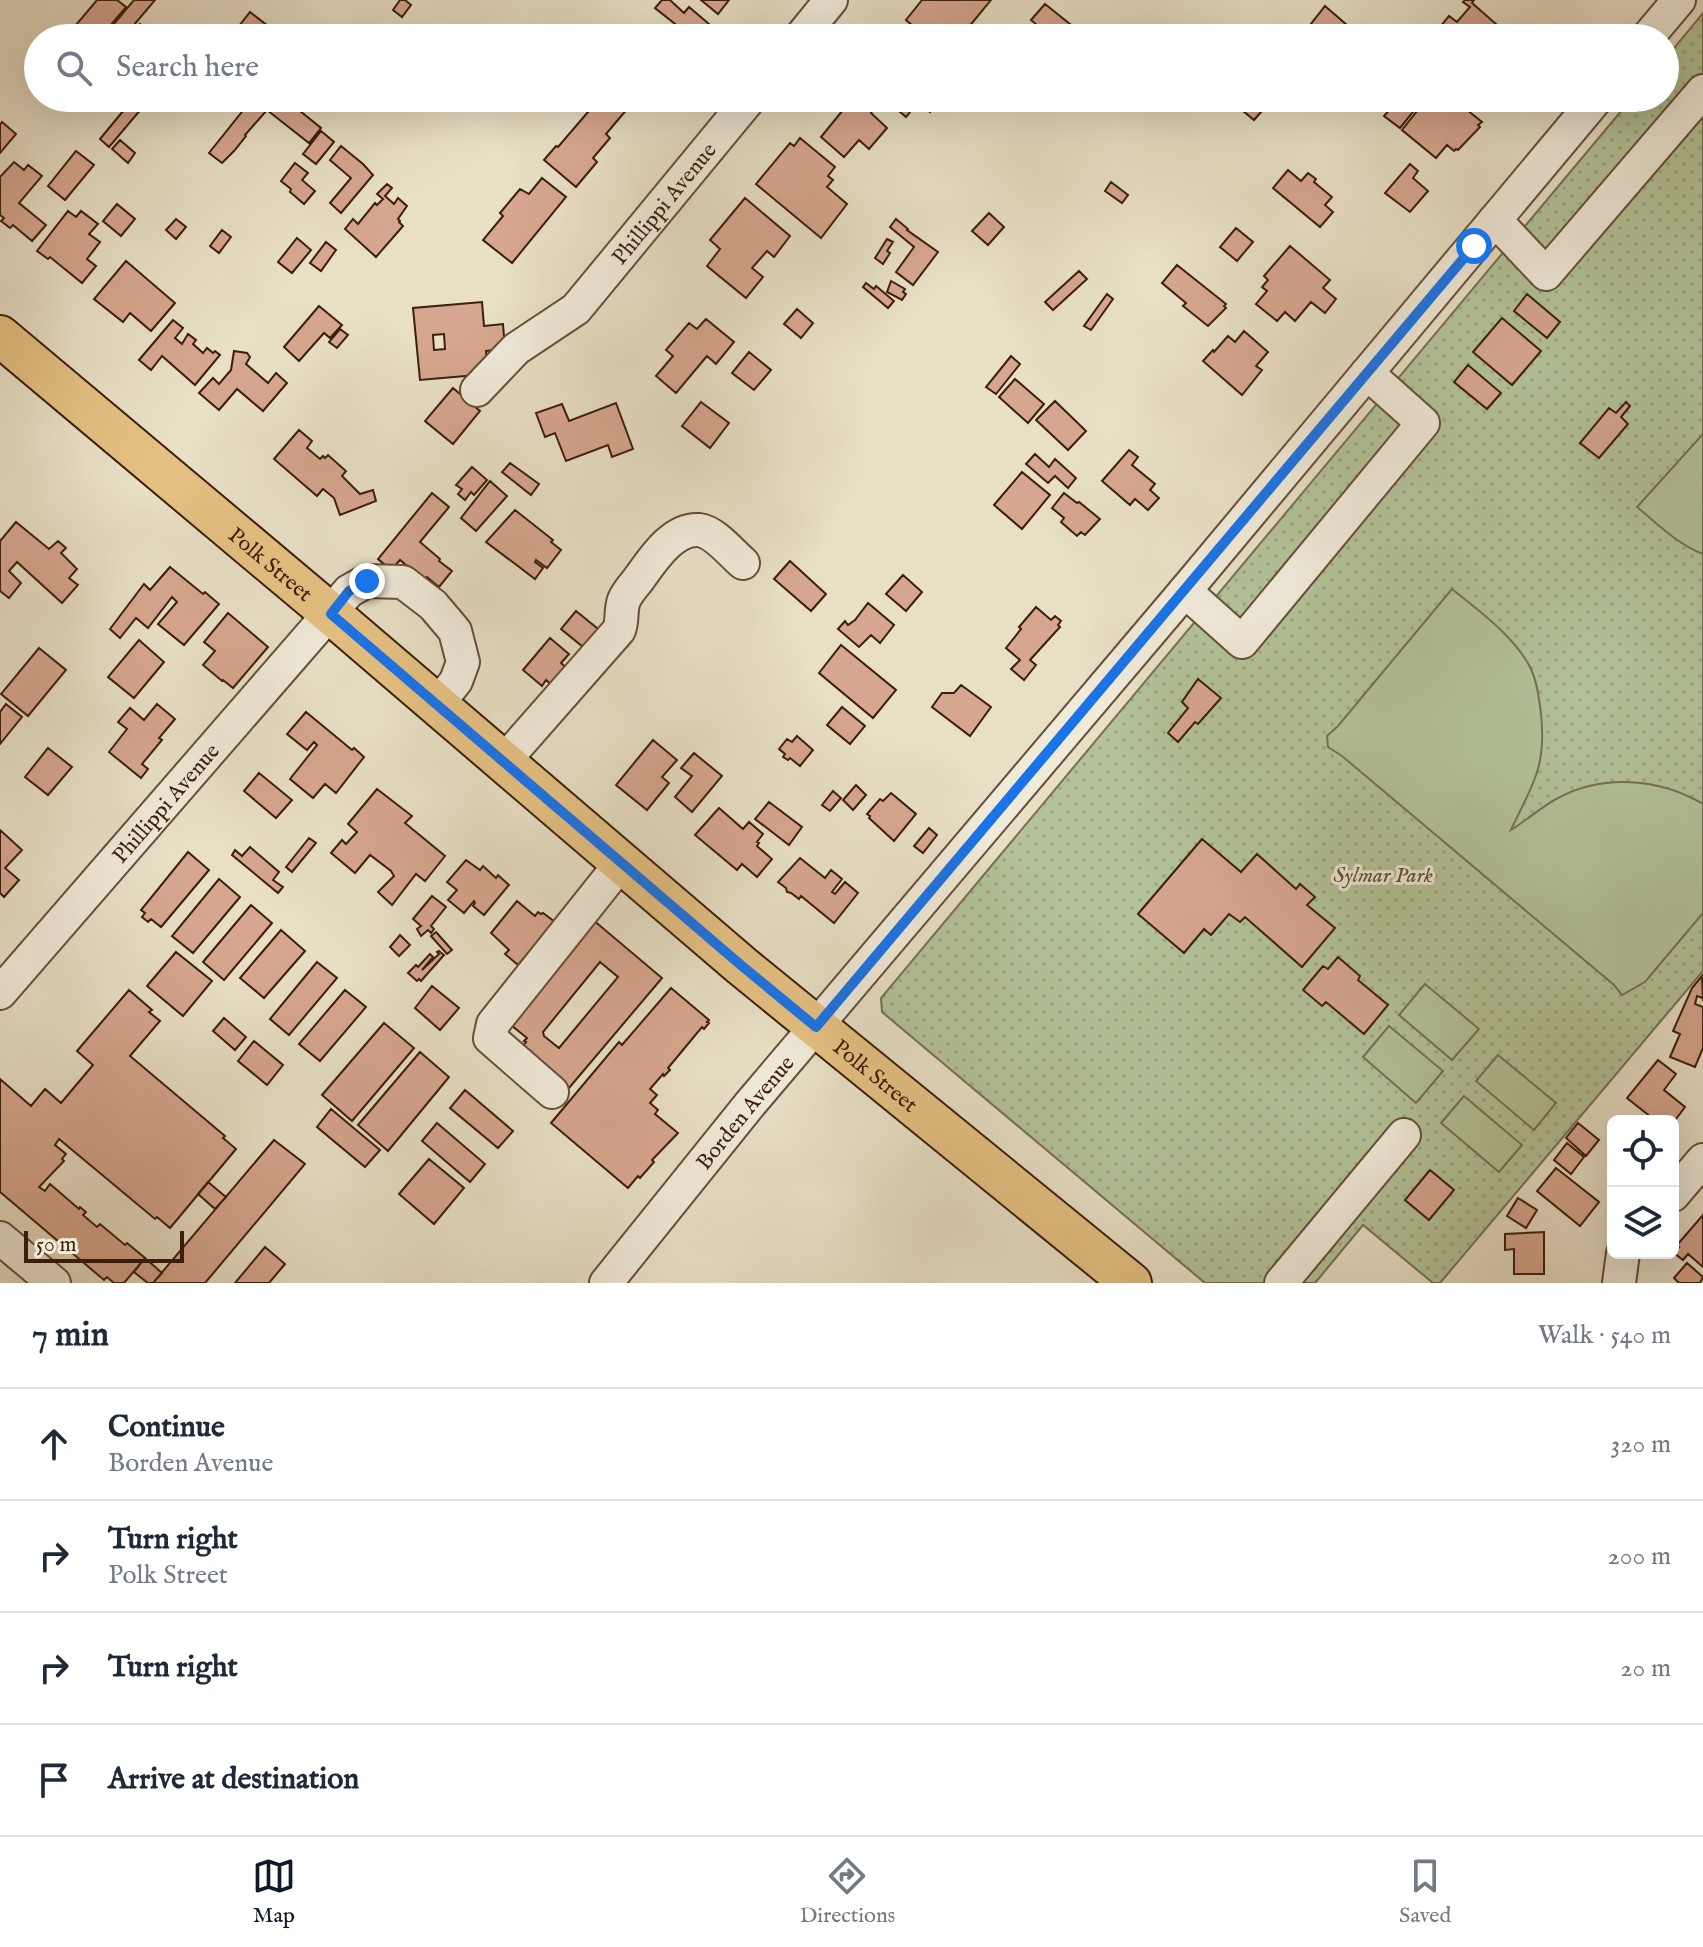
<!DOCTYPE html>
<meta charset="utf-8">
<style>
:root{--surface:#fff;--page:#f2f2f3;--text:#1f2937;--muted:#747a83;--line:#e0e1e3;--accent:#111827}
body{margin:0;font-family:"IM FELL English",serif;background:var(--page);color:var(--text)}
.controls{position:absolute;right:24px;bottom:24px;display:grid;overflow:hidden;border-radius:12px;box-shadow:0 8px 32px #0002}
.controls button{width:72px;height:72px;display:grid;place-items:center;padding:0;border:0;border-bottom:2px solid var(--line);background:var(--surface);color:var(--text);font:40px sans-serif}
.scale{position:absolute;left:24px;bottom:20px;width:160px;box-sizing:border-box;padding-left:8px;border:4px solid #3b1e0c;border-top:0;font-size:22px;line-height:28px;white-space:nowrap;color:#3b1e0c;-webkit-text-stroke:6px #f0ead9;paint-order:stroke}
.stop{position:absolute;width:24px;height:24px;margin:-18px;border:6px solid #1a73e8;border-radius:50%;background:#fff}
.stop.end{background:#1a73e8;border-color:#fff;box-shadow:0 2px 8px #0008}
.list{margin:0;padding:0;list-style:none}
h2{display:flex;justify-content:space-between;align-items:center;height:104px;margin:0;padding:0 32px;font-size:34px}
h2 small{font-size:26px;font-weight:400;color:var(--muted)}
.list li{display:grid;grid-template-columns:52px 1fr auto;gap:24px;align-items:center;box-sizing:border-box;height:112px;padding:0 32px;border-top:2px solid var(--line)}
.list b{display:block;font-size:30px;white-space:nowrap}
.list p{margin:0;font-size:26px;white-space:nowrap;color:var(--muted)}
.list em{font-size:26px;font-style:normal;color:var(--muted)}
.icon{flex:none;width:44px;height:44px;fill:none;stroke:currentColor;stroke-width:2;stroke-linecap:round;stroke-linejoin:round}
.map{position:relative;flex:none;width:1703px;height:1283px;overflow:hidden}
.search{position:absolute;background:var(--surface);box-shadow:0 8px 32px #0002;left:24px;right:24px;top:24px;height:88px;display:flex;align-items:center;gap:20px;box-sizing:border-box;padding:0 28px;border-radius:44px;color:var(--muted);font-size:30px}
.sheet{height:552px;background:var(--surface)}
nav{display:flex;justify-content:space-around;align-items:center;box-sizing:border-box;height:112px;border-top:2px solid var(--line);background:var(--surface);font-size:22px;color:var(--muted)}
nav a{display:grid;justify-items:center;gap:4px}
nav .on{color:var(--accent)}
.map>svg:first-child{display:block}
</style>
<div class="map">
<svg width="1703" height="1283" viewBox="0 0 1703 1283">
<defs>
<pattern id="park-dots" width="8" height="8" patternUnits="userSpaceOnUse" patternTransform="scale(2)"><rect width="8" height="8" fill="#b3c297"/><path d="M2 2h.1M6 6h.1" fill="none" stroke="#9ba681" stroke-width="1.8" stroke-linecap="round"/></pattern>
</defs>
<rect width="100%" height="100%" fill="#e8dfc5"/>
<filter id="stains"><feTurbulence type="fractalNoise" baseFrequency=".0025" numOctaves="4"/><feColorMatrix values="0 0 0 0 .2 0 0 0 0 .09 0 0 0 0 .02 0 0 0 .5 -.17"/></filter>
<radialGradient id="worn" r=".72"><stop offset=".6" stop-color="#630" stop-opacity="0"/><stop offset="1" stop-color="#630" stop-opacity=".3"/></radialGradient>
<path fill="url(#park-dots)" stroke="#777052" stroke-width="2" d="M1703,13v958l-263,312h-7l-70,-58 -48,58h-110l-323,-271 -1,-14 751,-900h33v-39z"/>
<path fill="#b3c297" stroke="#777052" stroke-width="2" d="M1703,434v120c-26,-10 -45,-30 -66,-47z
M1452,589c27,22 61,46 78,78 7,14 9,31 11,47 2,19 2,37 -3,55 -6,21 -18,41 -27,61 16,-10 30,-23 47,-32 45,-24 101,-20 145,6v109l-58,69 -23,13 -8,-10 -272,-229 -14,-9 -1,-11 11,-10z
M1425,984l54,45 -27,31 -53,-45z
M1389,1026l54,45 -27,32 -53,-46z
M1498,1055l58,48 -22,27 -58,-49z
M1464,1096l58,49 -23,27 -58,-49z"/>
<path fill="#d6a68e" stroke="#3b1e0c" stroke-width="2" fill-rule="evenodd" d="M97,0h20l9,7 -26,31h-35z
M134,0h21l-32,38h-21z
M400,0h5l6,5 -9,12 -9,-7z
M662,0h8l14,13 5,-6 20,17 -12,14h-43l10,-11 5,4 6,-7 -20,-16z
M701,0h28l-11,14z
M922,0h69l-28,34 -3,-3 -6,7h-27l-21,-18z
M1465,0h9l-2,3 40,35h-67l-8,-7 12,-15 8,6 13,-15 -7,-5z
M1045,4l26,21 -11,13h-8l-21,-18z
M1325,6l37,32 4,-5 5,5h-71z
M250,12l18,14 -9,12h-16l-8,-7z
M140,24l14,12 -1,2h-25z
M253,98h31l37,30 -12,15 -42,-33 -22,25 1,1 -12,15 -12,12 -13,-10z
M600,98h16l12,10 -22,26 4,4 -17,20 4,4 -21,25 -32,-27 12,-14 2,1z
M829,98h43l7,5 -8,10 16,15 -18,21 -10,-9 -15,17 -23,-20 22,-27z
M884,98h57l-11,14 -12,-10 -12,15z
M1233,98h12l16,14 -7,8 -23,-19z
M1419,98h33l30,24 -4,3 2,2 -22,23 -2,-1 -2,2 -7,-6 -11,13 -34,-28 15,-19 -5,-5z
M133,99l10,8 -34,40 -9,-8z
M1398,100l15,12 -13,16 -16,-12z
M2,122l14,12 -16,19v-28z
M321,131l13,11 -18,22 -13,-10z
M800,138l35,29 -7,9 5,4 -6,7 20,17 -26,34 -65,-54 34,-41 4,3z
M120,140l15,13 -7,10 -16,-14z
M341,146l22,18 10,11 -32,38 -11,-10 21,-25 -21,-18z
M76,151l18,14 -29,35 -17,-14z
M14,162l10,8 4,-5 14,11 -23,27 27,22 -14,16 -19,-16 -3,3 -9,-7 3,-3 -4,-3v-38z
M295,163l13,10 -6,7 13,11 -11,13 -14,-12 1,-3 -10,-8z
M1410,164l8,7 -5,7 15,13 -18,21 -25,-19z
M1288,170l13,11 7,-8 8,6 -2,3 18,15 -7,8 8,7 -13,15 -47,-39z
M542,178l24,19 -54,66 -29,-23 20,-24 -3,-3 20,-24 9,5z
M1111,182l17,13 -6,8 -17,-12z
M387,184l5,4 -7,8 9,8 4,-6 9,8 -9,13 2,2 -1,1 4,4 -27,31 -31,-28 8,-10 5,5 17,-21 2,2 6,-6 -6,-5z
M745,198l45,38 -16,21 -7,-6 -15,17 11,9 -17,21 -39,-32 13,-17 -10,-9z
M117,204l18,15 -14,17 -18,-15z
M68,211l8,6 5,-6 17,13 -9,10 11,8 -13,17 9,7 -14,17 -32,-26 -2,2 -11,-8z
M989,213l15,14 -16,18 -16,-14z
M176,219l10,8 -10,12 -10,-9z
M896,219l12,10 -1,1 31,22 -25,33 -17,-13 18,-25 -24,-20z
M1236,228l17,14 -16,19 -17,-14z
M222,230l9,7 -12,16 -9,-7z
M297,238l14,12 -19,23 -14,-11z
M887,239l6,3 -6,9 3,2 -7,11 -8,-6z
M326,242l10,8 -15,21 -11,-8z
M1290,246l40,34 -7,8 13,11 -11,14 -14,-11 -16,19 -10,-9 -8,9 -21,-17 11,-13 -5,-4 6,-7 -4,-4z
M126,261l49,42 -24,28 -21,-18 -7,9 -29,-23z
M1177,265l49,39 -2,2 2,2 -18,18 -25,-20 3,-3 -24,-20z
M1079,271l8,8 -34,31 -8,-8z
M891,281l14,8 -2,3 3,2 -4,6 -15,-8z
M866,283l8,6 2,-3 18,15 -6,7 -25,-21z
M1107,294l6,5 -22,31 -7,-4z
M1527,294l33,28 -13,16 -33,-27z
M482,302l2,24 19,-2 2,25 -19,2 2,23 -68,6 -7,-72zM444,334l1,15 -11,1 -1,-15z
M319,306l23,19 -12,13 -6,-5 -25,28 -15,-14z
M797,309l16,14 -12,15 -17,-14z
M1502,318l39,33 -29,34 -39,-33z
M706,319l28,23 -18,22 -9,-8 -31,37 -20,-17 17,-20 -7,-6 23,-27 8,6z
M173,320l10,8 -8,10 7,6 6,-10 8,6 -3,4 10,9 4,-5 6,5 2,-2 5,4 -25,30 -33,-29 -11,14 -12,-10z
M340,329l8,6 -11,13 -8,-6z
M1244,331l24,21 -12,14 6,4 -20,25 -39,-34 10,-11 1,2 14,-16 7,6z
M234,351l13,2 3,4 -4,7 22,19 8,-10 11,10 -24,28 -26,-22 -18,21 -20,-17 14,-15 6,6 12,-14z
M749,352l22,18 -17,20 -22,-17z
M1011,356l9,8 -24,30 -10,-7z
M1468,365l33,28 -14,16 -33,-27z
M1015,379l29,25 -16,19 -29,-26z
M453,388l27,23 -27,33 -28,-23z
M1055,401l31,30 -18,19 -32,-30z
M701,402l28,21 -19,25 -28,-22z
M1626,402l4,4 -9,11 7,7 -29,34 -19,-15 29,-35 7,5z
M616,403l17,46 -21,8 -4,-12 -42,16 -11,-28 -10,4 -9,-24 26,-9 7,17z
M299,430l13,11 -5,7 13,11 3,-3 2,2 3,-3 18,16 -4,5 18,18 13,-4 3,11 -36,14 -6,-17 -11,-9 -6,7 -43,-37z
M1129,450l9,7 -6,8 23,19 -5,6 9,8 -11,12 -13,-11 -5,6 -28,-24z
M1035,454l14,13 6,-8 21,19 -8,10 -13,-12 -7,7 -22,-19z
M510,463l29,21 -8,11 -29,-23z
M472,467l15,13 -13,15 -3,-3 -6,8 -7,-6 4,-5 -6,-4z
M1022,472l28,23 -28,34 -28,-24z
M490,481l17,15 -31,35 -15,-13z
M432,493l17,14 -29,35 20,17 -1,2 13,10 -13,16 -12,-10 -3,3 -24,-20 -9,10 -13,-11z
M1064,493l13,10 2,-1 21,17 -15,16 -4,-3 -4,4 -16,-14 3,-4 -12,-10z
M515,510l38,30 -2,2 10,8 -14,18 -11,-8 -1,2 8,6 -8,11 -49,-37z
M16,522l33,27 9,-8 8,7 -5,5 16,16 -8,9 9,7 -16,18 -45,-41 -8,9 12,12 -12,15 -9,-7v-50z
M790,561l36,33 -15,17 -37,-32z
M170,567l33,27 2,-2 14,12 -35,41 -26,-21 19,-22 -5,-5 -24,31 -12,-10 -16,20 -10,-9 34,-45 6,6z
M903,575l19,17 -16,19 -20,-17z
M868,603l26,22 -14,18 -9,-8 -12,12 -21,-18 7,-8 3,4 7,-5z
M1036,607l15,13 4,-4 6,5 -3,4 2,2 -30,33 6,5 -12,15 -13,-11 9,-9 -14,-12 15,-19 -2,-2z
M576,611l27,22 -15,18 -27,-22z
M228,613l40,34 -35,41 -10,-8 -1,1 -19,-16 12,-14 -11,-9z
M550,638l19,16 -8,9 8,7 -15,17 -8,-7 -4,6 -19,-16z
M139,640l25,22 -30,36 -26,-21z
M841,645l55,45 -23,28 -54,-45z
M39,648l27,22 -38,46 -27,-22z
M1198,679l23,19 -23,26 -3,-2 -17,20 -10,-9 20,-25 -6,-6z
M961,685l30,22 -21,29 -38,-29 10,-14h12z
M6,704l16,13 -22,27v-32z
M157,704l18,15 -16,19 3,2 -20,24 6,5 -7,9 -32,-26 18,-23 -9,-7 12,-14 14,12z
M842,707l23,19 -15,18 -23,-19z
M306,712l46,38 2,-2 10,9 -28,36 -11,-9 -12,14 -23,-19 27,-34 -3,-3 -7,8 -20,-16z
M797,736l16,14 -13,16 -10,-8 -2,2 -5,-3 2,-3 -6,-5 8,-10 5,3z
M653,740l24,20 -15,17 7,6 -22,27 -31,-25z
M48,748l24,19 -24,28 -23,-18z
M694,753l28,23 -30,36 -17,-15 17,-21 -11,-8z
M259,773l33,27 -16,18 -32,-27z
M856,785l10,10 -13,15 -10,-10z
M377,789l35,27 -7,7 40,33 -20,25 -9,-7 -24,31 -14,-13 16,-16 -3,-5 -21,-16 -15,18 -24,-20 11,-13 4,4 11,-12 -9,-8z
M833,791l8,7 -11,13 -8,-6z
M891,793l25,21 -22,27 -25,-23 1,-2 -3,-2 13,-15 3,2z
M769,802l33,25 -13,18 -34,-26z
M719,808l24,21 6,-7 14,12 -6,8 2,1 -2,3 15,13 -15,18 -15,-13 -5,6 -42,-35z
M929,828l8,7 -14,18 -9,-7z
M0,830l22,20 -17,18 14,12 -15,17 -4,-4z
M309,838l7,5 -24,29 -6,-5z
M1202,839l39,33 16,-18 39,35 4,-5 15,13 -8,8 28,23 -33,39 -57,-50 -5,5 -11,-8 -18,21 -7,-6 -20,24 -46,-39z
M250,847l29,25 -6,8 10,7 -5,6 -46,-38 3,-5 7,6z
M188,852l21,18 -48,57 -10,-8 -3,3 -6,-5 3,-4 -4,-3z
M800,858l25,20 6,-8 11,9 -10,13 3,2 10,-12 13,11 -24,30 -33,-27 -2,3 -8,-6 -4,-1 -1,-4 -8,-6z
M466,860l14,10 3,-4 13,12 2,-3 11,10 -25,30 -11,-9 2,-3 -1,-2 -10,12 -16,-13 9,-10 -10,-8z
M219,879l21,18 -47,56 -21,-17z
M432,896l14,11 -15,19 3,3 -3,4 -3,-3 -7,6 -4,-7 4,-3 -8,-7z
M517,901l18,15 3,-4 3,2 2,-1 12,9 -37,43 -13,-11 4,-4 -18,-17z
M251,905l21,18 -48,57 -21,-18z
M592,919l70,59 -93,110 -27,-23 -24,-13 8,-10 -2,-1 3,-3 -16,-13zM600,962l18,15 -59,71 -15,-12 -1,-4z
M281,930l24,21 -41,47 -24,-20z
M436,932l16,18 -5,4 -16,-18z
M400,935l10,10 -11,11 -9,-9z
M439,951l5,4 -23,26 -2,-2 -2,2 -9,-8 8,-8 2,2 12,-13 3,3 -11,13 17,-16 -2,-2z
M176,952l36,29 -29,35 -36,-30z
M1338,957l22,19 -2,4 30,25 -24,29 -38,-32 -4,4 -19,-16 20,-24 5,3z
M317,962l20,16 -48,57 -19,-16z
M1702,976l1,25v-3l-6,-2 -2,8 8,3v41l-8,19 -25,-10 10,-23 -7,-3 19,-43z
M432,986l27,22 -19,22 -25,-22z
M671,988l38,32 -2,2 2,1 -5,6 -2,-2 -34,41 2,2 -6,6 -1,-2 -13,15 7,6 -7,8 8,7 -3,4 23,19 -26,27 2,2 -14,16 -2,-2 -10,12 -77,-65 68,-81 3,3z
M129,990l23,20 -3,2 11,9 -30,35 95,80 -2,2 13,11 -66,79 -13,-11 -2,2 -96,-80 -4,6 11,9 -4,5 2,2 -25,26 6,4 5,-7 29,25 1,-2 6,5 -3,3 14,12 3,-3 25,21 2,-2 18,15 -21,25h-10l-7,-6 -3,3 -104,-88v-113l31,27 14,-17 16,14 32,-38 -16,-14z
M345,990l21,17 -46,54 -21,-17z
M224,1018l22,19 -11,13 -22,-19z
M384,1023l30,25 -62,73 -30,-26z
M254,1041l29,24 -16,20 -29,-24z
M420,1052l29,25 -61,74 -30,-26z
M1658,1060l18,14 -12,16 21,17 -12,16v-2h-17l-29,-23z
M465,1090l48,41 -15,17 -48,-40z
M331,1109l49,41 -15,17 -48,-40z
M437,1123l48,41 -15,18 -48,-41z
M1578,1123l21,17 -13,16 -20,-18z
M274,1140l31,24 -100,119h-52z
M1567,1143l17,14 -13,17 -17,-14z
M429,1159l35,29 -30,36 -35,-30z
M1556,1168l43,34 -19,24 -43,-35z
M1430,1170l24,20 -25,30 -24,-20z
M208,1182l18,15 -11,12 -17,-15z
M1518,1198l19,12 -11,18 -19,-12z
M1703,1215v52l-15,-13 -5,6 -9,-7 5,-6 -2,-2z
M1544,1232v42h-30v-25l-9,1v-16z
M265,1247l20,17 -16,19h-34z
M145,1258l17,15 -9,10h-5l-14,-11z
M1687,1263l16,14 -3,6h-21l-5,-5z"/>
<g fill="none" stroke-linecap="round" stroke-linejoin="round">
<defs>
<g id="minor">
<path d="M800,38l31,-38"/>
<path d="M1647,38l32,-38"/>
<path d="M1495,220l51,54 157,-183"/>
<path id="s1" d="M477,390l39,-41 60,-40 174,-211"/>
<path d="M1185,591l57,51 181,-219 -56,-50"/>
<path d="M504,761l115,-131c4,-9 1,-19 5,-30 3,-7 9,-14 14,-20 14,-19 34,-52 61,-50 16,2 32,23 44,33"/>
<path id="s2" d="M0,993l349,-402 18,-10 36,1 30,23 22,26 8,31 -7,19 -18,23"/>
<path d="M552,1092l-62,-54 3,-14 129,-162"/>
<path d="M1673,1195l30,-35"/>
<path d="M0,1238l54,45"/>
<path id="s3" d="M606,1283l144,-179 435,-513 412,-493"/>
<path d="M1281,1283l123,-148"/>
<path d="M1619,1283l4,-30"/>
</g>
<g id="major">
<path id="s4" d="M0,336l331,278 411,352 389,317"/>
</g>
</defs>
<use href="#minor" stroke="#664e3a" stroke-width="36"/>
<use href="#major" stroke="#3b1e0c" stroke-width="44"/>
<use href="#minor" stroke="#f0ead9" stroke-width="32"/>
<use href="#major" stroke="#e4c082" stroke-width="40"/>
</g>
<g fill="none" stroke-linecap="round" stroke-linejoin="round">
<path stroke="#1a73e8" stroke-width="10" d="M367,581l-18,10 -18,23 411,352 74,61 658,-781"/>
</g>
<g text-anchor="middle" stroke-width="6" stroke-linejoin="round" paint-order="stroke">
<g font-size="22" fill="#3b1e0c" stroke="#f0ead9">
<text dy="8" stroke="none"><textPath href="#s1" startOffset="266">Phillippi Avenue</textPath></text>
<text dy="8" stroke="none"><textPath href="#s4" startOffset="354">Polk Street</textPath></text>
<text dy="8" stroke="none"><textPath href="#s2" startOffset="252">Phillippi Avenue</textPath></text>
<text dy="8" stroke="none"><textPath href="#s4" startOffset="1146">Polk Street</textPath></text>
<text dy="8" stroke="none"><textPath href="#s3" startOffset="220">Borden Avenue</textPath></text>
</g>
<g font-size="22" font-style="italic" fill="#5f4f36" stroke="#f0ead9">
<text x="1383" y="882">Sylmar Park</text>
</g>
</g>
<rect width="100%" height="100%" filter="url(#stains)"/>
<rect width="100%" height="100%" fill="url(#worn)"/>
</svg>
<div class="controls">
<button><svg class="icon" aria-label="locate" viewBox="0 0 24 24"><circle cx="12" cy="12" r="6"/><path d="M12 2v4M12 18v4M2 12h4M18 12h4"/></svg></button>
<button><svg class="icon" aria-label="layers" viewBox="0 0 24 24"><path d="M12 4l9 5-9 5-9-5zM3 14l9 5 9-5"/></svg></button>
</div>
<div class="scale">50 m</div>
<div class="stop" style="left:1474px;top:246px"></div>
<div class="stop end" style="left:367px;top:581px"></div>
<div class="search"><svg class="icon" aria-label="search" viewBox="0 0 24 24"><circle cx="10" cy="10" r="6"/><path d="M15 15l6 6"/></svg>Search here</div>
</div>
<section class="sheet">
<h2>7 min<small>Walk · 540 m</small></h2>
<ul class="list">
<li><svg class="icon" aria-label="ahead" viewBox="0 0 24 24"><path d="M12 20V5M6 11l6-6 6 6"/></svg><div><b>Continue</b><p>Borden Avenue</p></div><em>320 m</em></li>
<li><svg class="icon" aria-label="right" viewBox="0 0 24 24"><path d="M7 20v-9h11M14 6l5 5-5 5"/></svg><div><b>Turn right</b><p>Polk Street</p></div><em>200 m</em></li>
<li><svg class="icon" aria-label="right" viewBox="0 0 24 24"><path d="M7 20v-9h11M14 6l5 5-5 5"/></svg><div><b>Turn right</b></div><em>20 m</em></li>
<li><svg class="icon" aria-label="arrive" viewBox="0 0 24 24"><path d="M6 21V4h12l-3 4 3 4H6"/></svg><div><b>Arrive at destination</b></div></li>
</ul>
</section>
<nav>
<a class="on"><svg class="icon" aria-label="map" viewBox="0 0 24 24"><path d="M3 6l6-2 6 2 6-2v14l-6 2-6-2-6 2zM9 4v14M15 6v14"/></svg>Map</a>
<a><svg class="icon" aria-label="directions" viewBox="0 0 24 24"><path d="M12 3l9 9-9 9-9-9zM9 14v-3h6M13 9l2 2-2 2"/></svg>Directions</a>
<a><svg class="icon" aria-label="saved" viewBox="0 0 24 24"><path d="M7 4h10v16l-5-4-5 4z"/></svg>Saved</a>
</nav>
